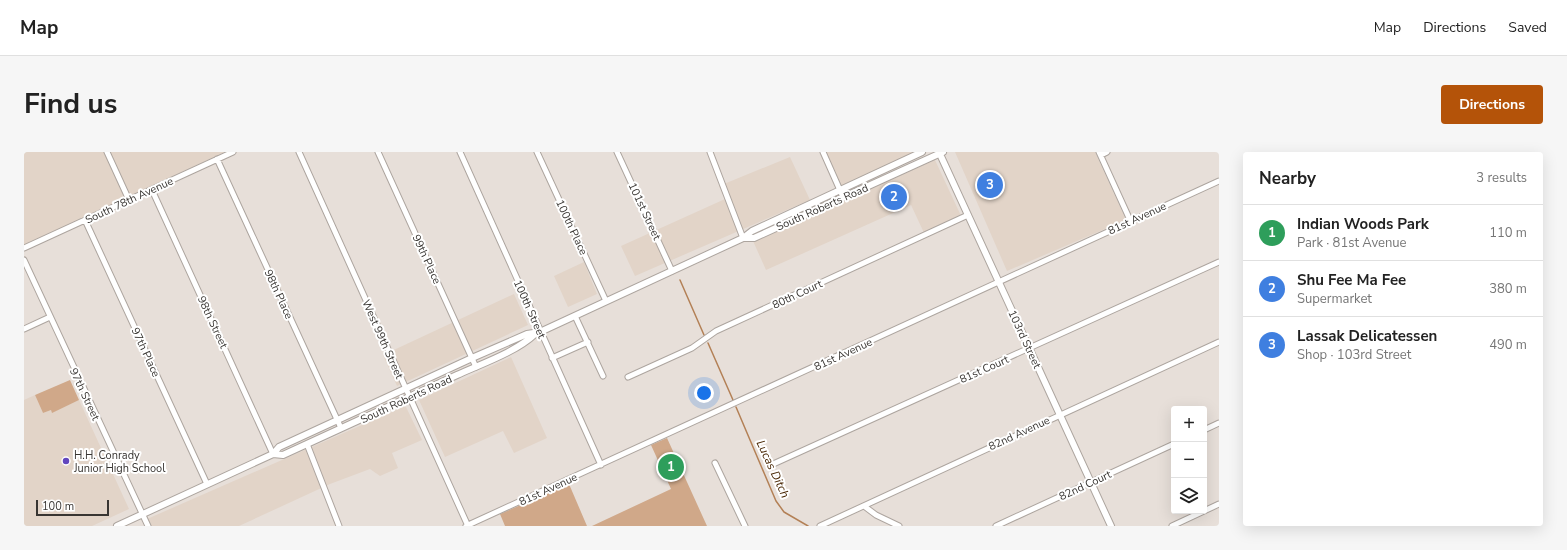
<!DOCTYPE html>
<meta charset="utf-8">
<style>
:root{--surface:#fff;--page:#f6f6f6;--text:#222;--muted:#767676;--line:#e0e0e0;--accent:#b45309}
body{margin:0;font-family:"Nunito Sans",sans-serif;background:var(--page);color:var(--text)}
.controls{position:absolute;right:12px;bottom:12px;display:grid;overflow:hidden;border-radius:4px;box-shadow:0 4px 16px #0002}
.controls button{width:36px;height:36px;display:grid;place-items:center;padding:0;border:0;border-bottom:1px solid var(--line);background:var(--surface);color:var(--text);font:20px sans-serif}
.scale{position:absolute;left:12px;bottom:10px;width:73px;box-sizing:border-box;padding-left:4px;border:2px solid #383532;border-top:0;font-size:11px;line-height:14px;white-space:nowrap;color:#383532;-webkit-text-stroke:3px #fff;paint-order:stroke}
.you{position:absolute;left:680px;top:241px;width:14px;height:14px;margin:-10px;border:3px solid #fff;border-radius:50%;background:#1a73e8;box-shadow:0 0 0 6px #1a73e833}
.badge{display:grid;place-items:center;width:26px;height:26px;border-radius:50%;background:var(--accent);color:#fff;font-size:13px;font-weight:700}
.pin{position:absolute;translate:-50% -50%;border:2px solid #fff;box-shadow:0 1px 4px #0006}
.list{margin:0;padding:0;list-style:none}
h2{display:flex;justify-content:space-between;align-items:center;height:52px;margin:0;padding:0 16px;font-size:17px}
h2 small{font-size:13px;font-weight:400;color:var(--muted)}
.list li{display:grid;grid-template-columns:26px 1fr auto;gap:12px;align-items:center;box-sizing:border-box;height:56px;padding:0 16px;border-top:1px solid var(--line)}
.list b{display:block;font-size:15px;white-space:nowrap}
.list p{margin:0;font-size:13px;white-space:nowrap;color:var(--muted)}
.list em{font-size:13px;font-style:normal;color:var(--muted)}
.icon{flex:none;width:22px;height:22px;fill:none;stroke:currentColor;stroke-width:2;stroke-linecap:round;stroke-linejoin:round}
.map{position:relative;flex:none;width:1195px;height:374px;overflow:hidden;border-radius:4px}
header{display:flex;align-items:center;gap:24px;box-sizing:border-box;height:56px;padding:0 20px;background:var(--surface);border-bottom:1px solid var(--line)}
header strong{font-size:19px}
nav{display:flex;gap:22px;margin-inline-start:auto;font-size:14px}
.intro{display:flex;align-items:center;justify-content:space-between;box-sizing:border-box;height:96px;padding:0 24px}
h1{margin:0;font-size:28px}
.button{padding:10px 18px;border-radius:4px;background:var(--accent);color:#fff;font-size:14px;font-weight:700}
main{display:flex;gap:24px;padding:0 24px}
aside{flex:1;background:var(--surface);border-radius:4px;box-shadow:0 4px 16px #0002}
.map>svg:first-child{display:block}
</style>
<header>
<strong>Map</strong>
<nav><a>Map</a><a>Directions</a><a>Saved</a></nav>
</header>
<div class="intro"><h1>Find us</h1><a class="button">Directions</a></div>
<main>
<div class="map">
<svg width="1195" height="374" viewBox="0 0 1195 374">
<rect width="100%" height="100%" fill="#e7dfd9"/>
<path fill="#e2d4c8" d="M0,0h201l-201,93z
M802,0h90l-75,34z
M931,0h140l31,68 -119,51z
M766,5l20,43 -175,76 -14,-30 104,-47 -6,-13z
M911,8l27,58 -37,17 -14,-30 -145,65 -13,-29z
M560,110l13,32 -29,13 -14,-31z
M490,142l14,31 -131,61 -14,-31z
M487,205l36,81 -33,15 -11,-22 -58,26 -26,-57z
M11,243l8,18 8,-3 2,2 26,-12 50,109 -37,17h-68v-126z
M379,255h3l16,33 -30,13 6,15 -18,8 -10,-7 -40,15 -91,42h-88l-4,-7z"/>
<path fill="#d0a889" d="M46,228l9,20 -27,13 -1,-3 -8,3 -8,-18z
M643,286l40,88h-115l79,-37 -20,-44z
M545,332l18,42h-82l-5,-12z"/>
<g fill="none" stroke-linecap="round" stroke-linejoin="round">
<path stroke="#b38056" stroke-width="1.5" d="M656,128l24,55
M684,191l25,57
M712,255l40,94 8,11 24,14"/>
<defs>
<path id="minor" d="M83,0l22,48
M275,0l169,374
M354,0l98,215
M436,0l141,313
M513,0l69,149
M593,0l55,119
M686,0l33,86
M799,0l20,45
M1075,0l31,68
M1077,3l6,-3
M193,7l124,269
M128,38l121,264
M61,68l122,264
M0,96l209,-96
M0,108l124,266
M551,164l28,60
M0,177l26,-12
M528,206l36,-16
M604,225l64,-29 24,-17 252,-116
M1180,278l15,-7
M283,292l32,82
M691,311l30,63
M747,313l448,-203
M840,354l12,9 23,11
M442,374l753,-345
M796,374l399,-184
M972,374l178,-82
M1148,374l47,-22"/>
<path id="tertiary" d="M915,0l172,374
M719,86h11l189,-86
M249,302l10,1c58,-27 116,-53 174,-80 24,-11 59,-23 78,-41
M93,374l156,-72 6,-7 193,-89 55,-24 13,-2 203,-94 9,-7 170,-79"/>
</defs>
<use href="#minor" stroke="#ada59f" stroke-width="7"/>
<use href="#tertiary" stroke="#ada59f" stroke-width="8"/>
<use href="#minor" stroke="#fff" stroke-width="5"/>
<use href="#tertiary" stroke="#fff" stroke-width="6"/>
</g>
<circle fill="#6146be" stroke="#fff" stroke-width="1.5" cx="42" cy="309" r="4"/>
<g text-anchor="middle" stroke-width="4" stroke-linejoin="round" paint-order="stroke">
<g font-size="11" fill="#383532" stroke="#fff">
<text transform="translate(105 48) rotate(-25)" y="4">South 78th Avenue</text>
<text transform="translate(798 55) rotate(-24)" y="4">South Roberts Road</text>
<text transform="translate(621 59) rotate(65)" y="4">101st Street</text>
<text transform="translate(1113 66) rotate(-25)" y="4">81st Avenue</text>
<text transform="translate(548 75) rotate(65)" y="4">100th Place</text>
<text transform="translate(403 107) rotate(65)" y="4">99th Place</text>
<text transform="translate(255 142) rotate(65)" y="4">98th Place</text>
<text transform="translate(773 142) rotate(-25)" y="4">80th Court</text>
<text transform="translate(506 157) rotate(66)" y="4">100th Street</text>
<text transform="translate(189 170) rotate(65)" y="4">98th Street</text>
<text transform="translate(359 187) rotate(66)" y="4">West 99th Street</text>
<text transform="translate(1001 187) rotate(65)" y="4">103rd Street</text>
<text transform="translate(122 200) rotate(65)" y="4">97th Place</text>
<text transform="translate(819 202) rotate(-25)" y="4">81st Avenue</text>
<text transform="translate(960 217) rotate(-24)" y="4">81st Court</text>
<text transform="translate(61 242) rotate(65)" y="4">97th Street</text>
<text transform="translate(382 247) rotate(-25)" y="4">South Roberts Road</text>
<text transform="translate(995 281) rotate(-25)" y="4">82nd Avenue</text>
<text transform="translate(1061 333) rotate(-25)" y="4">82nd Court</text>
<text transform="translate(524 337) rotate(-25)" y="4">81st Avenue</text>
</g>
<g font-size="11" fill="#383532" stroke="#fff" text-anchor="start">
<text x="50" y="307">H.H. Conrady<tspan x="50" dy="13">Junior High School</tspan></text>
</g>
<g font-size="12" font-style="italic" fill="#4a2805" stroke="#fff">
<text transform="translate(749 317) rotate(65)" y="4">Lucas Ditch</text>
</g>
</g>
</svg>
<div class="controls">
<button>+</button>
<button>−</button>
<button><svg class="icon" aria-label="layers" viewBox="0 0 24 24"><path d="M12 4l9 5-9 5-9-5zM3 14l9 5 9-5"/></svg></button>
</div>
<div class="scale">100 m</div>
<div class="you"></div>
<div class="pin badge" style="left:647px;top:315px;background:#2e9e5b">1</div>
<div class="pin badge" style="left:870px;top:45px;background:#3f7fe0">2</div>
<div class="pin badge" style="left:966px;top:33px;background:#3f7fe0">3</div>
</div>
<aside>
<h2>Nearby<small>3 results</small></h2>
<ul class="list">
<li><span class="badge" style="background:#2e9e5b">1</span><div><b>Indian Woods Park</b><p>Park · 81st Avenue</p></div><em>110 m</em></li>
<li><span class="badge" style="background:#3f7fe0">2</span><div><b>Shu Fee Ma Fee</b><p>Supermarket</p></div><em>380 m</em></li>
<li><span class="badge" style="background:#3f7fe0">3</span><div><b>Lassak Delicatessen</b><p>Shop · 103rd Street</p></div><em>490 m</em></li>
</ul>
</aside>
</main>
